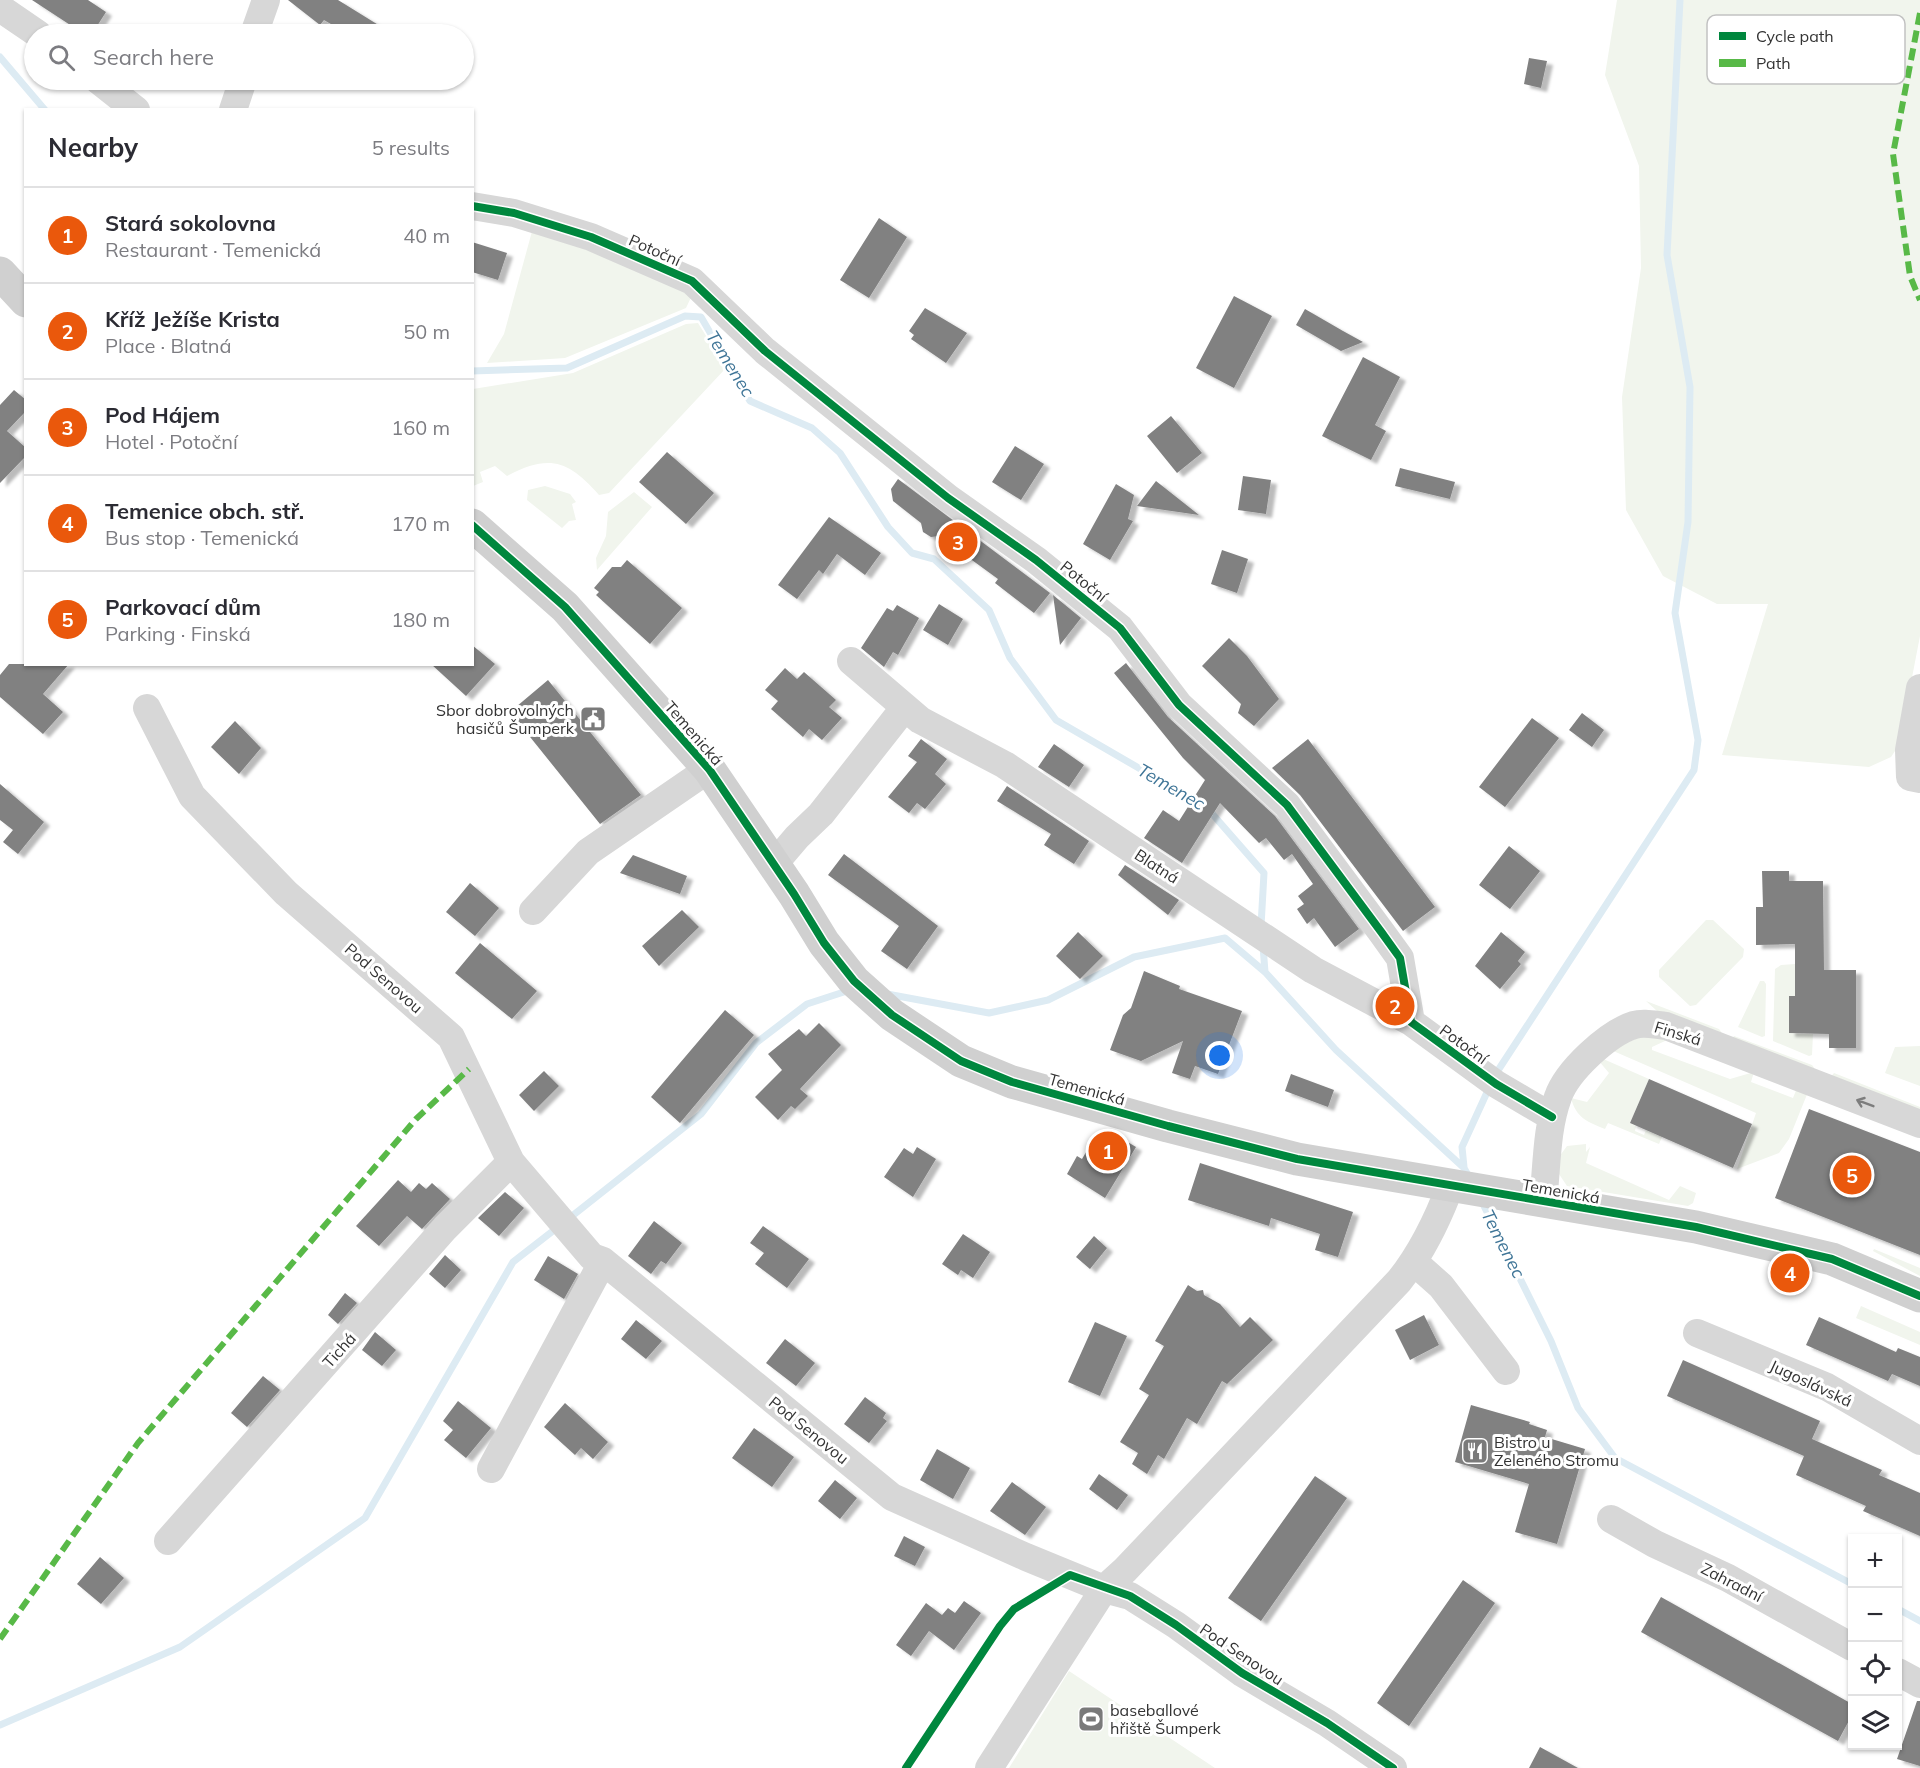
<!DOCTYPE html>
<meta charset="utf-8">
<style>
:root{--surface:#fff;--page:#f7f7f7;--text:#2b2b33;--muted:#7c7c81;--line:#e1e1e2;--accent:#ea580c}
body{margin:0;font-family:Mulish,sans-serif;background:var(--page);color:var(--text)}
.controls{position:absolute;right:18px;bottom:18px;display:grid;overflow:hidden;border-radius:0px;box-shadow:0 2px 4px #0004}
.controls button{width:54px;height:54px;display:grid;place-items:center;padding:0;border:0;border-bottom:2px solid var(--line);background:var(--surface);color:var(--text);font:30px sans-serif}
.you{position:absolute;left:1220px;top:1056px;width:21px;height:21px;margin:-15px;border:4px solid #fff;border-radius:50%;background:#1a73e8;box-shadow:0 0 0 9px #1a73e833}
.badge{display:grid;place-items:center;width:39px;height:39px;border-radius:50%;background:var(--accent);color:#fff;font-size:20px;font-weight:700}
.pin{position:absolute;translate:-50% -50%;border:3px solid #fff;box-shadow:0 2px 6px #0006}
.list{margin:0;padding:0;list-style:none}
h2{display:flex;justify-content:space-between;align-items:center;height:78px;margin:0;padding:0 24px;font-size:26px}
h2 small{font-size:20px;font-weight:400;color:var(--muted)}
.list li{display:grid;grid-template-columns:39px 1fr auto;gap:18px;align-items:center;box-sizing:border-box;height:96px;padding:0 24px;border-top:2px solid var(--line)}
.list b{display:block;font-size:22px;white-space:nowrap}
.list p{margin:0;font-size:20px;white-space:nowrap;color:var(--muted)}
.list em{font-size:20px;font-style:normal;color:var(--muted)}
.icon{flex:none;width:33px;height:33px;fill:none;stroke:currentColor;stroke-width:2;stroke-linecap:round;stroke-linejoin:round}
.map{position:relative;flex:none;width:1920px;height:1768px;overflow:hidden}
.search{position:absolute;background:var(--surface);box-shadow:0 2px 4px #0004;left:24px;top:24px;width:450px;height:66px;display:flex;align-items:center;gap:15px;box-sizing:border-box;padding:0 21px;border-radius:33px;color:var(--muted);font-size:22px}
.panel{position:absolute;background:var(--surface);box-shadow:0 2px 4px #0004;left:24px;top:108px;width:450px;height:558px;border-radius:0px}
.map>svg:first-child{display:block}
</style>
<div class="map">
<svg width="1920" height="1768" viewBox="0 0 1920 1768">
<defs>
<filter id="shadow"><feDropShadow dx="6" dy="4" stdDeviation="1.5" flood-color="#0004"/></filter>
</defs>
<rect width="100%" height="100%" fill="#fff"/>
<path fill="#f1f5ed" d="M1617,0h303v636l-21,109 -8,12 -22,10 -147,-12 46,-151h-51l-54,-28 -37,-66 -4,-113 19,-129 -2,-102 -34,-91z
M534,224l160,67 -8,17 -121,50 -78,5 17,-29z
M698,323l28,45 -117,125 -10,2c-31,-35 -50,-41 -92,-19l-12,-10 -15,6 3,10 -10,4v-97l100,-16 113,-49z
M545,486l25,8 6,8 -4,2 4,16 -7,1 -7,7 -35,-28 1,-10z
M634,492l18,15 -55,63 -1,-12 10,-22 2,-24z
M1706,920h7l31,29 -1,8 -47,48 -6,1 -31,-29v-7z
M1795,964v32h-6v37l24,1 -1,21 -3,1 -36,-15 2,-72 6,-4z
M1760,981h4l2,3 -1,52 -3,1 -24,-10z
M1646,1001l73,28 3,4 -65,-22z
M1644,1035l21,2v4l-13,6v3l78,29 24,-7 -3,10 42,16 4,-10 11,4 -19,47 -10,14 -42,16 19,-56 -145,-63z
M1734,1036l78,29 3,4 -84,-29z
M1920,1046v40l-35,-13 10,-26z
M1601,1058l48,21 -19,44 6,3 -1,5 9,4 2,-5 16,7 -3,7 -51,-21 -3,6c-17,-7 -29,-11 -34,-31l16,4 22,-29 -11,-13z
M1834,1073l86,34v6l-90,-35z
M1586,1144v8l4,-5 -4,16 83,37 11,-14 16,7 -3,10 -5,3 -121,-20 -8,-12v-17l8,-11z
M1874,1249l46,19v8l-47,-25z
M1861,1306l59,26v13l-64,-27z
M1069,1671l146,97h-206z"/>
<g fill="none" stroke-linecap="round" stroke-linejoin="round">
<path stroke="#ddebf3" stroke-width="7" d="M0,57l45,53
M472,371l95,-3 118,-52 16,1 49,84 62,27 28,25 48,74 24,26 22,6 55,51 21,48 46,62 143,83
M1208,809l56,64 -3,53
M1263,946l2,26 71,78 128,118 5,9
M887,994l102,19 59,-13 86,-43 91,-19 40,34
M1495,1075l199,-305 4,-30 -23,-127 13,-91 2,-135 -23,-132 13,-255
M1464,1167l-2,-20 27,-59
M1481,1200l70,141 27,67 37,50 237,126
M567,1220l134,-106 55,-71 51,-39 43,-14
M1898,1609l22,12
M0,1725l180,-78 185,-129 148,-256 45,-35"/>
</g>
<path fill="#818181" filter="url(#shadow)" d="M32,0h56l18,12 -14,22h-8z
M288,0h50l55,34h-45l-24,-14 -4,5z
M1529,58l18,3 -6,27 -17,-4z
M879,218l28,19 -38,61 -29,-18z
M472,242l35,11 -9,27 -26,-8z
M1234,296l38,20 -38,72 -38,-20z
M925,308l42,25 -21,30 -35,-24 3,-4 -5,-4z
M1305,309l38,22 20,11 -22,9 -45,-26z
M1363,357l37,20 -25,48 11,6 -15,29 -49,-24z
M14,390l12,10v11l-19,20 19,17v8l-26,27v-78z
M1171,416l31,37 -25,20 -30,-37z
M1015,446l29,18 -23,36 -29,-18z
M667,452l47,41 -28,31 -47,-42z
M1400,468l55,14 -5,17 -55,-13z
M1243,476l28,4 -5,34 -28,-4z
M898,479l152,114 -16,20 -39,-30 3,-4 -59,-43 -8,1 -8,-5 -2,-9 -28,-22 -2,-12z
M1156,481l43,34 -62,-9z
M1116,484l18,11 -6,24 5,2 -23,39 -27,-16z
M829,517l52,36 -16,22 -28,-21 -14,20 -4,-4 -22,29 -19,-14z
M1222,550l26,9 -11,34 -26,-9z
M627,560l55,48 -32,36 -54,-49 3,-3 -5,-4 18,-21h9z
M1053,595l28,23 -21,27z
M939,604l24,15 -15,26 -25,-15z
M897,605l22,13 -21,37 -5,-3 -9,15 -23,-19 26,-40 6,3z
M1229,638l18,18 32,43 -25,27 -16,-13 3,-9 -39,-38z
M472,645l23,19 -29,32 -35,-32h41z
M1126,663l42,54 107,99 84,113 -24,18 -21,-29 -7,6 -10,-15 7,-5 -6,-8 15,-12 -21,-30 -8,6 -18,-22 -7,5 -39,-40 -38,60 -38,-25 19,-28 16,11 26,-41 -22,-22 -69,-85z
M9,664h60l-26,30 20,18 -20,22 -43,-37v-22z
M785,668l12,11 7,-7 32,28 -7,7 13,11 -20,22 -13,-11 -6,8 -32,-28 7,-8 -13,-11z
M548,680l93,115 -41,29 -90,-112z
M1582,713l22,17 -12,17 -23,-17z
M1532,718l27,20 -54,69 -26,-20z
M235,721l26,27 -22,26 -28,-27z
M921,739l26,20 -12,15 11,10 -21,25 -8,-6 -8,10 -21,-16 29,-35 -9,-6z
M1308,739l127,168 -32,24 -103,-136 -28,-27z
M1054,744l30,21 -15,22 -31,-20z
M0,784l44,38 -26,32 -15,-12 10,-12 -13,-10z
M1007,786l82,55 -15,23 -30,-19 7,-11 -54,-33z
M1509,846l31,25 -30,38 -31,-24z
M844,854l94,72 -31,43 -26,-18 18,-25 -71,-51z
M633,855l54,21 -7,18 -60,-21z
M1125,865l54,35 -11,15 -50,-40z
M1762,871h27v10h34l1,89h32v78h-27v-14l-40,-1v-37h6v-52l-39,1v-38h7z
M470,883l29,25 -24,28 -29,-24z
M682,910l17,17 -40,39 -17,-20z
M1078,932l25,24 -23,23 -24,-23z
M1501,932l24,20 -7,9 3,3 -21,25 -25,-23z
M480,943l57,48 -25,28 -57,-46z
M1144,971l36,15 -1,3 63,22 -24,63 -23,-8 -5,13 -18,-6 11,-32 -42,20 -31,-11 13,-35 8,-7z
M725,1010l29,25 -74,88 -29,-26z
M819,1023l22,22 -41,44 8,7 -13,13 -4,-3 -13,14 -23,-23 27,-27 -14,-16 31,-25 7,7z
M544,1071l15,15 -25,25 -15,-16z
M1291,1074l43,16 -6,17 -43,-16z
M1649,1079l103,45 -19,44 -103,-45z
M1809,1109l111,43v103l-145,-57z
M1109,1131l27,16 -31,51 -38,-24 10,-18 5,3 10,-17 8,4z
M917,1147l19,12 -23,38 -29,-20 20,-29 9,6z
M1200,1163l153,49 -15,45 -23,-7 5,-16 -49,-16 -2,8 -81,-26z
M398,1180l13,12 8,-9 7,6 6,-6 18,16 -28,30 -15,-13 -28,30 -23,-20z
M505,1192l19,16 -25,28 -21,-18z
M654,1221l28,22 -16,21 -5,-3 -10,13 -23,-18z
M763,1226l46,33 -22,29 -32,-24 9,-11 -14,-10z
M963,1234l27,18 -17,26 -12,-8 -3,5 -16,-11z
M1094,1236l13,12 -17,21 -14,-12z
M445,1255l16,15 -16,18 -16,-14z
M548,1256l30,18 -14,25 -30,-19z
M1188,1285l9,6 6,-1 1,5 16,9 20,23 10,-10 23,23 -46,44 -5,-3 -25,43 -10,-6 -23,41 -6,-4 -11,19 -15,-10 6,-11 -18,-11 29,-47 -10,-6 25,-43 -9,-5z
M345,1293l12,10 -19,21 -10,-9z
M1424,1315l15,30 -29,15 -15,-30z
M1819,1317l77,35 2,-4 22,9v29l-28,-12 -4,7 -82,-36z
M636,1320l26,21 -16,18 -25,-20z
M1095,1322l32,14 -27,60 -32,-14z
M375,1332l21,18 -14,16 -20,-16z
M785,1339l30,24 -19,23 -30,-23z
M1683,1360l137,61 -8,18 70,31 -3,5 41,18v43l-57,-25 3,-5 -70,-31 8,-19 -137,-60z
M263,1376l17,14 -33,37 -16,-14z
M865,1397l21,16 -3,5 4,3 -18,22 -25,-19z
M458,1401l33,27 -25,30 -22,-18 9,-10 -10,-9z
M565,1403l43,39 -15,17 -12,-11 -6,7 -31,-28z
M1471,1405l59,17 -1,2 18,6 -2,7 40,12 -28,95 -42,-12 14,-48 -74,-22z
M754,1428l40,29 -22,30 -40,-29z
M937,1449l33,19 -17,31 -33,-19z
M1099,1474l29,21 -11,15 -28,-21z
M1315,1476l32,22 -86,123 -33,-23z
M835,1480l22,18 -17,21 -22,-18z
M1012,1482l34,25 -21,28 -35,-24z
M904,1536l21,11 -10,19 -21,-10z
M100,1557l24,21 -23,26 -24,-20z
M1463,1580l32,23 -86,123 -32,-23z
M1661,1597l191,107v11l-14,26 -197,-109z
M964,1601l17,12 -27,37 -25,-19 -18,25 -15,-11 30,-42 16,12 6,-7 7,5z
M1917,1701h3v65l-23,-7z
M1540,1747l38,21h-49z"/>
<g fill="none" stroke-linecap="round" stroke-linejoin="round">
<path stroke="#d7d7d7" stroke-width="28" d="M0,8l38,26
M254,34l12,-34
M98,80l38,30
M233,110l10,-30
M472,206l42,7 77,24 101,44 73,70 183,147 88,62 84,68 59,77 108,100 95,128 18,25 11,64 85,62 56,33
M851,661l69,59 85,45 308,205 98,52
M1920,688l-11,62 1,27 10,2
M147,708l45,88 94,97 165,144 60,125 81,95 11,4 289,236 134,60 78,32 26,7 46,29 66,48 85,50 66,45
M774,864l23,-27 24,-23 84,-107
M533,911l55,-59 121,-83
M1543,1202c4,-34 3,-73 15,-105 9,-26 50,-64 76,-72 10,-3 21,0 32,1l254,98
M1414,1262l27,24 65,85
M1697,1333l130,54 93,54
M491,1469l112,-208
M1611,1519l44,25 73,34 124,69
M168,1541l277,-313 66,-66
M1898,1672l22,12
M989,1768l115,-179 21,-19 274,-289c24,-30 39,-62 52,-97"/>
<path stroke="#d0d0d0" stroke-width="33" d="M0,273l26,28
M472,525l93,82 144,162 85,125 30,49 30,38 38,34 69,46 51,21 156,44 129,33 399,68 136,32 88,37"/>
<path stroke="#58b947" stroke-width="6" stroke-dasharray="12 6" stroke-linecap="butt" d="M1920,13l-27,141 17,122 10,24
M0,1639l138,-196 278,-324 53,-50"/>
<defs>
<path id="cycleway" d="M472,206l42,7 77,24 101,44 73,70 183,147 88,62 84,68 59,77 108,100 95,128 18,25 11,64 85,62 56,33
M472,525l93,82 144,162 85,125 30,49 30,38 38,34 69,46 51,21 156,44 129,33 399,68 136,32 88,37
M906,1768l94,-142 14,-17 56,-34 60,21 46,29 66,48 85,50 66,45"/>
</defs>
<use href="#cycleway" stroke="#fff" stroke-width="11"/>
<use href="#cycleway" stroke="#00873e" stroke-width="8"/>
</g>
<defs><path id="oneway-shaft" d="M-6 0H5M1.5-3L5.5 0L1.5 3" fill="none" stroke-width="1.6" stroke-linecap="round" stroke-linejoin="round" transform="scale(1.5)"/></defs>
<use stroke="#7d7d7d" href="#oneway-shaft" transform="translate(1865 1103) rotate(-159)"/>
<defs>
<symbol id="civic-square" viewBox="-11 -11 22 22"><rect x="-9" y="-9" width="18" height="18" rx="4" fill="#7a7a7a" stroke="#fff"/><path d="M-.6-6.5H3V-4.5H.6V-3L4-1V1h2V6H-6V1h2V-1L-.6-3ZM-1.2 2.5V6h2.4V2.5Z" fill="#fff"/></symbol>
<symbol id="restaurant-square" viewBox="-11 -11 22 22"><rect x="-9" y="-9" width="18" height="18" rx="4" fill="#7a7a7a" stroke="#fff"/><path d="M-5-6h1v4h1v-4h1v4h1v-4h1v5L-1.5 .5V6h-2V.5L-5-1ZM5-6V6H3V1.5H1.5Q1.5-4 5-6Z" fill="#fff"/></symbol>
<symbol id="stadium-square" viewBox="-11 -11 22 22"><rect x="-9" y="-9" width="18" height="18" rx="4" fill="#7a7a7a" stroke="#fff"/><path d="M0-5a6.5 5 0 1 0 0 10a6.5 5 0 1 0 0-10ZM-3.5-1.8h7v3.6h-7Z" fill="#fff"/></symbol>
</defs>
<g fill-rule="evenodd">
<use href="#civic-square" x="578" y="704" width="30" height="30"/>
<use href="#restaurant-square" x="1460" y="1436" width="30" height="30"/>
<use href="#stadium-square" x="1076" y="1704" width="30" height="30"/>
</g>
<g text-anchor="middle" stroke-width="6" stroke-linejoin="round" paint-order="stroke">
<g font-size="16" fill="#333" stroke="#fff">
<text transform="translate(655 250) rotate(24)" y="6">Potoční</text>
<text transform="translate(1084 581) rotate(39)" y="6">Potoční</text>
<text transform="translate(694 733) rotate(49)" y="6">Temenická</text>
<text transform="translate(1157 866) rotate(33)" y="6">Blatná</text>
<text transform="translate(384 978) rotate(41)" y="6">Pod Senovou</text>
<text transform="translate(1678 1033) rotate(17)" y="6">Finská</text>
<text transform="translate(1464 1044) rotate(36)" y="6">Potoční</text>
<text transform="translate(1087 1089) rotate(16)" y="6">Temenická</text>
<text transform="translate(1561 1191) rotate(10)" y="6">Temenická</text>
<text transform="translate(339 1350) rotate(-48)" y="6">Tichá</text>
<text transform="translate(1811 1383) rotate(25)" y="6">Jugoslávská</text>
<text transform="translate(809 1430) rotate(39)" y="6">Pod Senovou</text>
<text transform="translate(1732 1582) rotate(27)" y="6">Zahradní</text>
<text transform="translate(1242 1654) rotate(34)" y="6">Pod Senovou</text>
</g>
<g font-size="16" fill="#333" stroke="#fff" text-anchor="start">
<text x="574" y="716" text-anchor="end">Sbor dobrovolných<tspan x="574" dy="18">hasičů Šumperk</tspan></text>
<text x="1494" y="1448">Bistro u<tspan x="1494" dy="18">Zeleného Stromu</tspan></text>
<text x="1110" y="1716">baseballové<tspan x="1110" dy="18">hřiště Šumperk</tspan></text>
</g>
<g font-size="18" font-style="italic" fill="#3f7597" stroke="#fff">
<text transform="translate(730 364) rotate(58)" y="6">Temenec</text>
<text transform="translate(1171 787) rotate(30)" y="6">Temenec</text>
<text transform="translate(1503 1244) rotate(63)" y="6">Temenec</text>
</g>
</g>
<rect x="1707" y="15" width="198" height="69" rx="9" fill="#fff" stroke="#c2c2c2" stroke-width="1.5"/>
<rect x="1719" y="32" width="27" height="8" fill="#00873e"/>
<rect x="1719" y="59" width="27" height="8" fill="#58b947"/>
<g font-size="16" fill="#333">
<text x="1756" y="42">Cycle path</text>
<text x="1756" y="69">Path</text>
</g>
</svg>
<div class="controls">
<button>+</button>
<button>−</button>
<button><svg class="icon" aria-label="locate" viewBox="0 0 24 24"><circle cx="12" cy="12" r="6"/><path d="M12 2v4M12 18v4M2 12h4M18 12h4"/></svg></button>
<button><svg class="icon" aria-label="layers" viewBox="0 0 24 24"><path d="M12 4l9 5-9 5-9-5zM3 14l9 5 9-5"/></svg></button>
</div>
<div class="you"></div>
<div class="pin badge" style="left:1108px;top:1151px">1</div>
<div class="pin badge" style="left:1395px;top:1006px">2</div>
<div class="pin badge" style="left:958px;top:542px">3</div>
<div class="pin badge" style="left:1790px;top:1273px">4</div>
<div class="pin badge" style="left:1852px;top:1175px">5</div>
<div class="search"><svg class="icon" aria-label="search" viewBox="0 0 24 24"><circle cx="10" cy="10" r="6"/><path d="M15 15l6 6"/></svg>Search here</div>
<section class="panel">
<h2>Nearby<small>5 results</small></h2>
<ul class="list">
<li><span class="badge">1</span><div><b>Stará sokolovna</b><p>Restaurant · Temenická</p></div><em>40 m</em></li>
<li><span class="badge">2</span><div><b>Kříž Ježíše Krista</b><p>Place · Blatná</p></div><em>50 m</em></li>
<li><span class="badge">3</span><div><b>Pod Hájem</b><p>Hotel · Potoční</p></div><em>160 m</em></li>
<li><span class="badge">4</span><div><b>Temenice obch. stř.</b><p>Bus stop · Temenická</p></div><em>170 m</em></li>
<li><span class="badge">5</span><div><b>Parkovací dům</b><p>Parking · Finská</p></div><em>180 m</em></li>
</ul>
</section>
</div>
